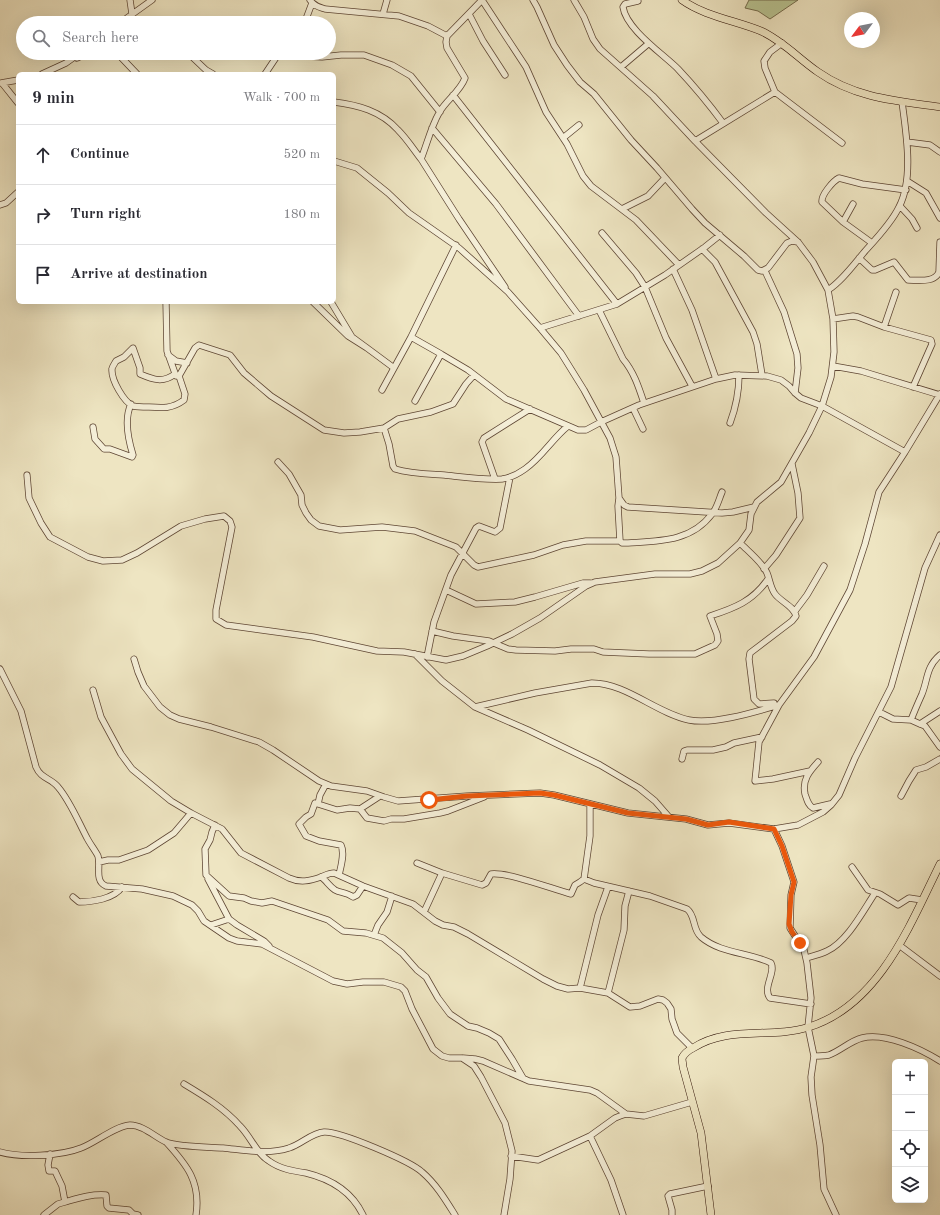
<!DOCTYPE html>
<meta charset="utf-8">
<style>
:root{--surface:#fff;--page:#f7f7f7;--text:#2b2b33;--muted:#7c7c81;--line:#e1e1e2}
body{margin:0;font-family:"Old Standard TT",serif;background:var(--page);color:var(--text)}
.controls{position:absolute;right:12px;bottom:12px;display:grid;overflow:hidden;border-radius:6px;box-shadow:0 4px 16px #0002}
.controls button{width:36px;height:36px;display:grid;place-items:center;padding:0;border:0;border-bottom:1px solid var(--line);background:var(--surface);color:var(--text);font:20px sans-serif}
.compass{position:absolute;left:844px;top:12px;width:36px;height:36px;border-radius:50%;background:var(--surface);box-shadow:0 4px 16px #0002;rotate:238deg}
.stop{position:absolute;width:12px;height:12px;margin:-9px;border:3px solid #ea580c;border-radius:50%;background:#fff}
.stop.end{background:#ea580c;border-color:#fff;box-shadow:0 1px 4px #0008}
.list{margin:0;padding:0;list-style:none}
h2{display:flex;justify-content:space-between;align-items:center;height:52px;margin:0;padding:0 16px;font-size:17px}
h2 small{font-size:13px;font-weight:400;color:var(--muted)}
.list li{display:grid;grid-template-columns:26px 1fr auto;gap:12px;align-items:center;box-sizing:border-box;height:60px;padding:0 16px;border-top:1px solid var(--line)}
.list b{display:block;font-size:15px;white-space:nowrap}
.list em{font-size:13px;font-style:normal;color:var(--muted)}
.icon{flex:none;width:22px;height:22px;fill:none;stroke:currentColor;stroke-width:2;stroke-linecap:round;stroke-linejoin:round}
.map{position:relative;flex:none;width:940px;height:1215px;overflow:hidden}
.search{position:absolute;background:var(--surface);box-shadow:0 4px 16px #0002;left:16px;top:16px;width:320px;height:44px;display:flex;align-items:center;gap:10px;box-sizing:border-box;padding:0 14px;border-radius:22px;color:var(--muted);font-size:15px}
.panel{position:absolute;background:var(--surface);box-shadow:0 4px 16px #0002;left:16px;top:72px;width:320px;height:232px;border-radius:6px}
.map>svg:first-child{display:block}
</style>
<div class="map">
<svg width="940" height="1215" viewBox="0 0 940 1215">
<rect width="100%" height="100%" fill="#eee5c2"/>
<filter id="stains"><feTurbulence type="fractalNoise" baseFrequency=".005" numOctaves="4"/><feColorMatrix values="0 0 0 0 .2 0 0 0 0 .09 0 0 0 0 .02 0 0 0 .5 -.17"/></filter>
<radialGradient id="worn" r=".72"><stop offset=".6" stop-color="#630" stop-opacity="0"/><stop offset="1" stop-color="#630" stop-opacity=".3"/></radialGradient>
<path fill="#b9c593" stroke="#746b4c" d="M749,0h49l-28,19 -12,-8 -13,-3z"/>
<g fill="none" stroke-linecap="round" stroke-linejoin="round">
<defs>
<path id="minor" d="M130,0l2,14
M310,0c4,6 9,7 15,9l74,7 29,10 19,10
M482,0l-35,36 -1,6 1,6 18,30c-5,14 -19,22 -26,35 -8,14 -12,31 -18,46l38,60 46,68
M482,0l44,67 20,45 21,32 16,32 8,10 45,34 43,45
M533,0l4,7 17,38 13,20 13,17 14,12 37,46 26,28 35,41 13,14 39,33 14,14 4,1 6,-3 19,-25 5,-2 6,1
M574,0l10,17 9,22 7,10 53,47 42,45 71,72 32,29 15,20 15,28
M638,1l-13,3 -2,3c3,22 40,47 55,62 16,17 31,35 45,54
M383,14l4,-14
M469,14l14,27 22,34
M120,23l32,-23
M121,23h11
M303,23l3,-4 6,-16
M782,43l-12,9 -6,9 1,7 10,24 67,51
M117,53l20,21
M188,53l18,17 7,4
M284,53l18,3 20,1 19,-2h23l28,10 19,11 29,36
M77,58l11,-5
M621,67l27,-23
M42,74l24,-11 14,-10
M265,74l14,-21
M1,83l17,-3
M2,83l16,20
M453,95l164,209
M334,102c24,3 47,9 64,28 9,9 16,20 23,29
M432,128l64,76 83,112
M563,138l16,-13
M695,141l80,-49
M907,142l23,3 10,7
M334,161l23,7 31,25 21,20 50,35 49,44 32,36 21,25 23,37 26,48 6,19 3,41 5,7 4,2 94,6 11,-1 21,-5
M907,181l19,12 14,25
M0,205l6,-2 12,-11
M900,206l12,13 5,9
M622,209l26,-13 17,-18
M843,222l10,-18
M602,233l34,40 9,14 21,51 26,48
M872,243l-29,-21 -21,-20c-1,-7 11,-21 17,-24l23,6 44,6
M702,249l13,13 38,70 4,12 5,31
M859,258l13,12h3l19,-8 14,18c10,0 27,3 31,-8l1,-30
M673,269l19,41 24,69
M765,271l19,41 13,42 1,14 -3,25
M166,302l1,49 9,25h3l16,-28 4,-3 31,10 14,18 27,23 53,34 20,3 16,-1 24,-4 5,16 4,22 2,3c16,5 33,5 49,6 19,2 39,5 58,4 8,-1 16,-5 23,-10 17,-12 27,-30 43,-43
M313,302l35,34 19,12 -15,-11 -21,-35
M599,310l24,49c11,13 16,29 21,44
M833,319l20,-3 5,1 26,10 47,13 1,4 -19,43
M884,327l12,-35
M540,328l77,-24 48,-29 40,-28 15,-12
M367,348l27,20
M441,354l-30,-17 45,-92
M168,355l8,6 11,2
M833,366l28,5 79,24
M175,374c-12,9 -21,6 -35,0v-6l-7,-20 -9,9 -8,4c-1,2 -4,6 -4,8 -1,11 12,33 21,37 5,1 10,1 15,1 14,1 24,2 36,-7l1,-6 -6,-18
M382,390l29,-53
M415,401l26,-47 27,16 38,29 72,31h8l15,-8 38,-17 77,-26 19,-4 32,1 14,4 8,6 6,7 6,5 21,8 83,46
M633,408l10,21
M730,423c6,-16 9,-31 9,-48
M93,427l2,12 9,10h6l22,8 1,-2c-5,-16 -9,-36 -2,-51
M384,428l14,-9 33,-7 22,-8 13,-20 8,-9
M278,462l11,12 12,21 1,10 4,8 5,7 8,6 21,4 42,-3 33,4 41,16 18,18 4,2 56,-12 29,-10 23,-4h34
M27,475l2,23 12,25 9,14 38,20 15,4 19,-1 15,-7 44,-27 24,-7 19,-3 6,5 2,6 -16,83v9l10,6 87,12 64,14 27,1 42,8 17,-4 24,-10 25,-12 28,-16 46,-32 9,-4 60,-8h35l12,-3 16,-8 22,-20 9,-13 2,-16 6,-12 24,-20 28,-49 13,-27 9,-29 3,-25 -1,-33 -5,-29c14,-9 26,-26 38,-40 11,-12 26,-28 33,-43 15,-28 7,-75 3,-105
M495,479l-13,-37 2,-4 46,-29
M619,498l-1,8 2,35 2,2h6c31,-2 63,-1 84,-29 5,-6 7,-15 10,-22
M740,543c9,9 22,19 27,30 3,7 3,14 8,21 6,8 19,12 21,22l-4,5 -42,32 -1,6 5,40 5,5 15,-1
M764,569l12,-14 24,-37 -2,-25 -6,-29
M446,590l30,14 39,-2 20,-5 48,-14h7
M795,611l12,-16 17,-29
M432,631l21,5 36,5 19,8 8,1 39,1 16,-2h23l9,3 46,2h46l20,-9 3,-4 -1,-7 -7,-18c25,-8 43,-15 58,-37
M415,654l27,27 33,26 53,23 72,35 39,23 16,13 14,16
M427,657l7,-35 17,-47 25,-47 3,-2 16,6 5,-4 10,-51
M134,659l4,13 6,14 16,21 10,8 9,4 32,8 48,15 14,8 46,31 12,5 36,5 17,6 14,4 69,-5 73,-3 14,2 74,18 58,6 22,6 21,-2 45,6 24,-4 25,-13 8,-7 8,-10 16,-37 36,-71 34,-119 15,-33
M0,669l21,42 15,56c5,12 15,11 22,20 12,14 20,34 29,51 3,6 8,12 11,18 3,10 -4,25 8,30l36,3 31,7 19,9 6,6 6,10 25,17 8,3 25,3 71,37 14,3 16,-2h21l17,5 4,4 7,18 21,40 9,7 7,2h13l12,8 7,11 24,46 7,28 -2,28 -6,36
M93,690l8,27 20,37 11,15 39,32 20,12 31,16 19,24 48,25c11,5 21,3 32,-1 5,-2 8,-4 13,-4l29,13 50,18 22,17 8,4 11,2 14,7 75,45 14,7 11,3 12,-1 28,5 22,14 10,-1 18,-7 5,1 4,3 4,6 1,10 5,14 15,15
M475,707l60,-14 57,-10c34,0 64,30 97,37 24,5 66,-8 90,-15
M879,712l14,7 18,1 9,4 5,2 15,21
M911,720c3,-8 7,-17 11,-26 6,-15 4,-27 18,-39
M920,724l20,-13
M682,759l2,-8 3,-1h26l13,-3 8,-4 28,-6
M818,762c-9,10 -16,18 -13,32 2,6 3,11 8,14l17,-4
M810,771l-37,8 -18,2 4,-39 20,-37 35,-48 36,-67 15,-46 14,-52 26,-40 35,-58
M326,784l-6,11 -2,9 19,6 13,-2 10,1 20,-13
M901,796l8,-15 7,-11 10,-3 14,-8
M318,804l-3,-1 -4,11 -5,3 -7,7 7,12 13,5 22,4c4,8 0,21 -2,30
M360,809l7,9 17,3 7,-2h13l36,-6 8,-2 36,-14
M215,825l-3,7 -2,8 -5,9 1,26 23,21 15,2 7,3 11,2 10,-2 56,19 15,11 23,2 17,5 19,15 15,17 9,7 12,21 12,16 18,12 9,2 12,5 10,6 13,20 11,19
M774,829l8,17 12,36 -3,13 -1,33 14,22 3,13 4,35 -3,29 6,29 -3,21 1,18 8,50 4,44 12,26
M99,862l9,-2h11l29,-10 26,-17 17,-20
M417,863l25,10 40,12 4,-2 5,-9c18,-2 61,15 80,20l4,-9 5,-3 4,-3 1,-7 5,-36v-32
M852,867l16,23 12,4 18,11 11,-7 13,2
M321,877c5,3 8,9 14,13 5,3 11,2 18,7l4,-2 6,-9
M208,879l21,40 8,6 27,16 5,5
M584,879l10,4 56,13 37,13c9,7 5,20 14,28 20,17 48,15 70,26 5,10 -9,25 -1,35l41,6
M73,897l6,5c13,0 35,-3 43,-15
M424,912l18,-39
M211,925l18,-6
M374,935l4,-10 9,-13 5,-16
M899,945l41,31
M806,958c7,-2 15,-4 21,-7 20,-9 36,-40 48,-58
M580,988l18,-73 10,-28
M608,993l16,-63 1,-24 4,-15
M814,1056c5,0 10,0 15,-1 11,-4 21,-14 33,-17 23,-6 59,11 78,23
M463,1058l12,1 8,2 46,20 61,9 7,3 29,21
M184,1084c20,12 40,24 56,42 11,11 16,27 29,35 11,8 24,10 37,12 25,6 46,19 57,42
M166,1142c21,23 35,40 30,73
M0,1152c21,6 61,4 81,-4 14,-5 34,-22 49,-23 13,0 25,12 36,17 13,5 42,5 57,6 21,2 45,7 66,0 13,-4 22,-15 35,-16 16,-1 86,29 98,40 14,12 23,27 33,43
M50,1154l-2,11 1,6h6l7,15 3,16c14,-4 26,-8 41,-7l1,11 2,2 20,2 4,4 5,1
M511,1156l27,4 52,-24
M44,1215l14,-11 7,-2
M623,1215l-12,-35 -21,-44 25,-18 5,-2 6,-2 18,2 48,-14
M672,1215v-5l-4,-14 2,-2 38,-8"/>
<path id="major" d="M682,0c22,16 55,21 79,31 22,10 38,28 57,41 37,26 79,29 122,35
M711,1215l-10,-82 -18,-66c0,-2 -1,-6 -1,-9 2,-4 7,-8 11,-10 35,-23 78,-9 116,-21 70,-22 101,-102 131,-163"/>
</defs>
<use href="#minor" stroke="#5e4634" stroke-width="7"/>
<use href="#major" stroke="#2e1105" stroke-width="8"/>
<use href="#minor" stroke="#f4eed7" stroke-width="5.5"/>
<use href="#major" stroke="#eee5c2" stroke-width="7"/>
</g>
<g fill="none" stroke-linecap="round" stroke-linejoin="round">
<path stroke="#ea580c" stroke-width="5" d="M429,800l38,-4 73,-3 14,2 74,18 58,6 22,6 21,-3 45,7 8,17 12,36 -3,13 -2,29 3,8 8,11"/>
</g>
<rect width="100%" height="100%" filter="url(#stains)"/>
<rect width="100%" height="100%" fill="url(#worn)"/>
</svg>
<div class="controls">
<button>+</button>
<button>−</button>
<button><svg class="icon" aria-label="locate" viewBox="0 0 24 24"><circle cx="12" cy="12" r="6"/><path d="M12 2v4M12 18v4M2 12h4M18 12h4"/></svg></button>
<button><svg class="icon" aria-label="layers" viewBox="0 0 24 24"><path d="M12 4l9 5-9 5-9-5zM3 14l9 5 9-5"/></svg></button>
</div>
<svg class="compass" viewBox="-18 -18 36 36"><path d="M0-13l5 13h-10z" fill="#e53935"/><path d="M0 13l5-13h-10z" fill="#7c7c81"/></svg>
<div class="stop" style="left:429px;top:800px"></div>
<div class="stop end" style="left:800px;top:943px"></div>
<div class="search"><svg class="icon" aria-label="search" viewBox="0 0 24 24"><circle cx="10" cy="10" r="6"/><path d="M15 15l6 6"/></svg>Search here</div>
<section class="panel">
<h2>9 min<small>Walk · 700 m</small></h2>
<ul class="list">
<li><svg class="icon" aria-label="ahead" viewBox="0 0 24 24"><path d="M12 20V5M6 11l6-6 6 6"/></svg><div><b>Continue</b></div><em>520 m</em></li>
<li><svg class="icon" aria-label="right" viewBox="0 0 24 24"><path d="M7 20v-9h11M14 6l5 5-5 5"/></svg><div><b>Turn right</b></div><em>180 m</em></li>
<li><svg class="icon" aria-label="arrive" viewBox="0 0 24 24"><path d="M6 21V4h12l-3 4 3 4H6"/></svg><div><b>Arrive at destination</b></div></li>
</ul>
</section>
</div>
